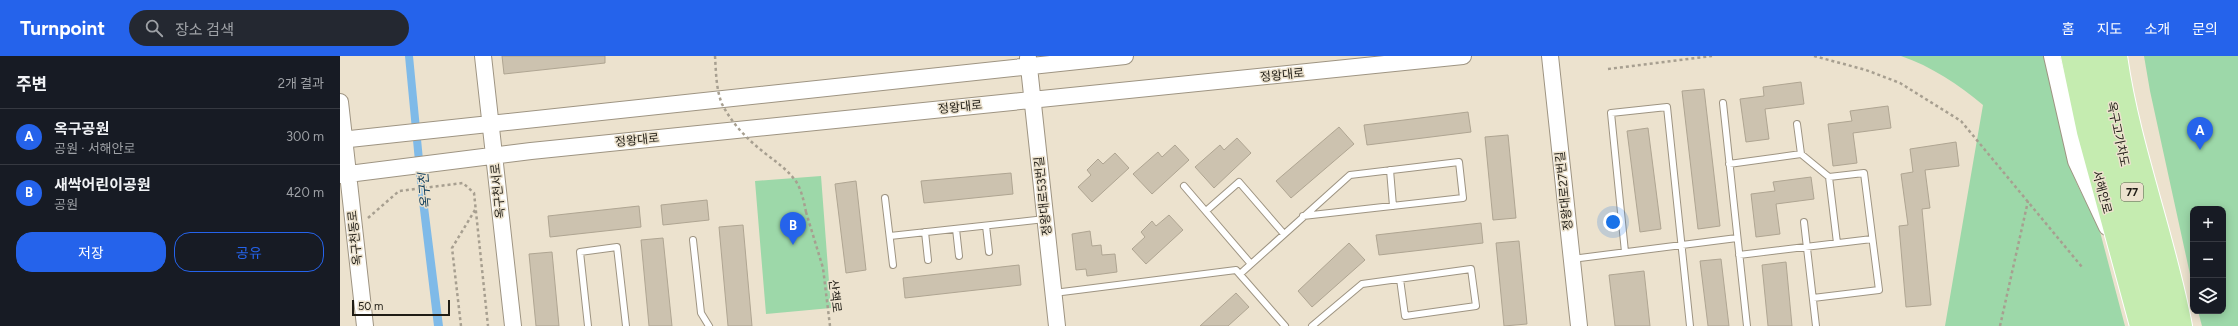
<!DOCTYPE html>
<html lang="ko">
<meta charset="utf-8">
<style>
:root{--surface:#171b24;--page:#242831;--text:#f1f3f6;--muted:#9ea1a6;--line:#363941;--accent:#2563eb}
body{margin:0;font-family:Figtree,"Noto Sans KR",sans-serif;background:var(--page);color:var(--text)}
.controls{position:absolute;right:12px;bottom:12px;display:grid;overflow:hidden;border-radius:8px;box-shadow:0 2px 10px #0003}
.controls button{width:36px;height:36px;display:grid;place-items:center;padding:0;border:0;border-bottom:1px solid var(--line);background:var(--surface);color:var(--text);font:20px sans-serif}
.scale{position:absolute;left:12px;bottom:10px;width:98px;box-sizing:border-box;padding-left:4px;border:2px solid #1f1c15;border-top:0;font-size:11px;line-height:14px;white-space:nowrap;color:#1f1c15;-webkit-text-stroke:3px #ece2ce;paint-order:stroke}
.you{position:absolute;left:1273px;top:166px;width:14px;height:14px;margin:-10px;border:3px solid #fff;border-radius:50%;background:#1a73e8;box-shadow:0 0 0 6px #1a73e833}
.badge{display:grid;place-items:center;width:26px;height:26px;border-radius:50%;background:var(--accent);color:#fff;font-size:13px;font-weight:700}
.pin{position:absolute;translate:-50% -33px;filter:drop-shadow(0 1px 2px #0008)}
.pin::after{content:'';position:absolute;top:21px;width:14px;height:12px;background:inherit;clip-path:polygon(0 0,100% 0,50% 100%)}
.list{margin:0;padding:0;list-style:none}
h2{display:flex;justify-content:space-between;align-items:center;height:52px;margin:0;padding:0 16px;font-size:17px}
h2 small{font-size:13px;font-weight:400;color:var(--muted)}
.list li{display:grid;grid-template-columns:26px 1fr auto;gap:12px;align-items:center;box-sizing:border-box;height:56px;padding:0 16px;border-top:1px solid var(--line)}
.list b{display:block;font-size:15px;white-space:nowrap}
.list p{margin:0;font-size:13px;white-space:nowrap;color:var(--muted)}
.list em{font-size:13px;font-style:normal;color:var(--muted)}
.actions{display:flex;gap:8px;padding:12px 16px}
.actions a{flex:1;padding:9px 0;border:1px solid var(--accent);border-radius:16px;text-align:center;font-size:14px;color:var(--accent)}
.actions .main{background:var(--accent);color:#fff}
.icon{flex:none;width:22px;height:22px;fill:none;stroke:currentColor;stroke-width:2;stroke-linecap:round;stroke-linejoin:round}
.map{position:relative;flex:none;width:1898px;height:270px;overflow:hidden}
header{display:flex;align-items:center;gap:24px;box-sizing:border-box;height:56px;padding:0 20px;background:var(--accent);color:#fff}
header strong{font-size:19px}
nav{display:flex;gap:22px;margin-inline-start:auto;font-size:14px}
.search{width:280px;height:36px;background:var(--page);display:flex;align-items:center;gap:10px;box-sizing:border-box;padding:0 14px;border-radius:22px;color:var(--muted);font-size:15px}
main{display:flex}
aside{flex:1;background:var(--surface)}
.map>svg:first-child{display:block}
</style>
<header>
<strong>Turnpoint</strong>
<div class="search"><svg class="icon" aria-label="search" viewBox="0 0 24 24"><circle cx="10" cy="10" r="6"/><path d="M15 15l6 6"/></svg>장소 검색</div>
<nav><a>홈</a><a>지도</a><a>소개</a><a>문의</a></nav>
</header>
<main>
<aside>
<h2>주변<small>2개 결과</small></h2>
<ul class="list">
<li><span class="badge">A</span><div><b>옥구공원</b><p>공원 · 서해안로</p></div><em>300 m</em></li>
<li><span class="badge">B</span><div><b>새싹어린이공원</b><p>공원</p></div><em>420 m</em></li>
</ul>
<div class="actions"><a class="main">저장</a><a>공유</a></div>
</aside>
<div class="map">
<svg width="1898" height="270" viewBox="0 0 1898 270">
<rect width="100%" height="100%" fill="#ece2ce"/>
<path fill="#9dd8a9" d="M1561,0h145l30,126 23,46 26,98h-180l38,-221c-24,-20 -52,-39 -82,-49z
M1804,0h94v270h-36l-4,-15h25v-102h-30v79l-43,-197z
M481,120l10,132 -65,6 -11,-133z"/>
<path fill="#7fbae8" d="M65,0h8l13,135 17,135h-9l-16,-133z"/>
<path fill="#ccc2af" stroke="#afa592" d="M162,0h103v7l-101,11z
M1461,26l3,22 -39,5 4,30 -23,3 -6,-43 24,-3 -1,-9z
M1364,33l16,137 -22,3 -16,-138z
M1548,50l3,22 -38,5 4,30 -24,3 -5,-42 24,-3 -2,-10z
M1128,56l3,20 -104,13 -3,-20z
M999,71l15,17 -63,54 -15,-17z
M1308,72l13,101 -21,3 -13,-101z
M1168,79l8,83 -23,2 -8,-83z
M897,82l14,15 -37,35 -19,-21 25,-22 4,5z
M1616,86l3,24 -34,4 5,38 -8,1 9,96 -25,2 -7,-81 9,-1 -7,-51 12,-2 -3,-23z
M835,89l14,15 -37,34 -19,-20 25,-22 4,5z
M775,97l14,15 -37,34 -14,-15 13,-12 -4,-5 11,-11 5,5z
M671,117l2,21 -89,9 -3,-22z
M1471,121l3,22 -38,5 4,30 -24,3 -5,-43 24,-3 -2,-9z
M516,125l10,89 -20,3 -11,-89z
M367,144l2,20 -46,5 -2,-20z
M299,150l2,21 -91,10 -2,-21z
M829,159l14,15 -37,34 -14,-15 13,-12 -4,-5 11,-11 4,5z
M1141,167l2,20 -104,12 -3,-20z
M403,169l9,101h-24l-9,-99z
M750,175l2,15 9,-1 1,10 13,-1 2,18 -30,4 -1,-7 -10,1 -4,-36z
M323,182l9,88h-23l-8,-86z
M1179,185l8,83 -23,2 -8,-83z
M1009,187l16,17 -53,47 -14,-16z
M212,196l7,74h-23l-7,-72z
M1381,203l8,67h-21l-8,-65z
M1446,206l6,64h-24l-6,-61z
M679,209l2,20 -116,13 -2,-20z
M1304,215l6,55h-35l-6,-51z
M896,237l13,14 -21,19h-28z"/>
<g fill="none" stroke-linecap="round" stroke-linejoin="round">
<defs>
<path id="lane" d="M1383,47l24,223
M1457,68l4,30
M1389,108l72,-10 28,23 8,66
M1050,114l3,36
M844,130l67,78
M545,142l8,67
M866,155l33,-29 45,52
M1464,166l12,104
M646,170l3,26
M616,173l3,27
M585,176l3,28
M550,180l155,-17
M353,184l8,73 8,13
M1285,196l-14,-139 56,-6 23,219
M1399,199l133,-16
M1232,203l165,-21
M900,218l110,-99 109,-13 4,36 -160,18
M714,237l182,-23 49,56
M1473,242l66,-8 -15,-117 -35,4
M248,270l-8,-74 37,-5 9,79
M972,270l50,-42 109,-15 5,37 -71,10 -5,-37"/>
<path id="secondary" d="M143,0l30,270
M1210,0l29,270
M1712,0l24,105 31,66
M688,2l29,268
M0,46l25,224
M0,84l785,-84
M0,119l191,-24 932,-95"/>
<path id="primary" d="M1730,0l16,76 53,194
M1748,0l25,123 41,147
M1762,0l25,119 42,151
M1778,0c13,92 48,179 65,270"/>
</defs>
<use href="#lane" stroke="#9e9482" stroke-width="8"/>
<use href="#secondary" stroke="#9e9482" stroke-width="18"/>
<use href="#primary" stroke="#fff" stroke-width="20"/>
<path stroke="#a79f90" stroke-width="2.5" stroke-dasharray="3 3" stroke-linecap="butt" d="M1474,0l52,14 34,13 61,38 121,146
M1268,13l104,-13
M466,156l17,56 7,58
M28,162l31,-27 64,-8 11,10 14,133
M121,270l-9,-78 23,-38
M1660,270l28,-125"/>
<use href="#lane" stroke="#fff" stroke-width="6"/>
<use href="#secondary" stroke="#fff" stroke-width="16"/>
<use href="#primary" stroke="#c5ecb0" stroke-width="18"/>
<path stroke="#a79f90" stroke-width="2.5" stroke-dasharray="3 3" stroke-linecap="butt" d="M375,0c1,16 1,33 7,48 9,18 24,34 39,46 13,11 26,18 36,33 5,9 7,19 9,29"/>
</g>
<g text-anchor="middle" stroke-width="3" stroke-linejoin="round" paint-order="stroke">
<rect fill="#ece2ce" stroke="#5c574c" stroke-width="1" x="1781" y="127" width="22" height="18" rx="3"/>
<g font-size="11" font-weight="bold" fill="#1f1c15">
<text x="1792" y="140">77</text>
</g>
<g font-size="12" fill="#1f1c15" stroke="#ece2ce">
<text transform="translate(942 19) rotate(-6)" y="4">정왕대로</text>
<text transform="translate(620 51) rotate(-6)" y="4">정왕대로</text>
<text transform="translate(1778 78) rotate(78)" y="4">옥구고가차도</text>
<text transform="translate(297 84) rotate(-6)" y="4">정왕대로</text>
<text transform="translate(158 135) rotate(-96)" y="4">옥구천서로</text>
<text transform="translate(1224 135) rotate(-96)" y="4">정왕대로27번길</text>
<text transform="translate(1762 136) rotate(75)" y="4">서해안로</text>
<text transform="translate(703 140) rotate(-96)" y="4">정왕대로53번길</text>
<text transform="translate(15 182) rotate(-96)" y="4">옥구천동로</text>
<text transform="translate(495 240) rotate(83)" y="4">산책로</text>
</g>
<g font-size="13" font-style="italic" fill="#0a3958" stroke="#ece2ce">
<text transform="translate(84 135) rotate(-95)" y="5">옥구천</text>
</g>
</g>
</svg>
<div class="controls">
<button>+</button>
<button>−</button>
<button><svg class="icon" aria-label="layers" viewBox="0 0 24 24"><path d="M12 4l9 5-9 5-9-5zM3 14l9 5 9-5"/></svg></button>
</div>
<div class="scale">50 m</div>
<div class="you"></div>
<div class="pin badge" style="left:1860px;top:94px">A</div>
<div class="pin badge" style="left:453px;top:189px">B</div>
</div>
</main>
